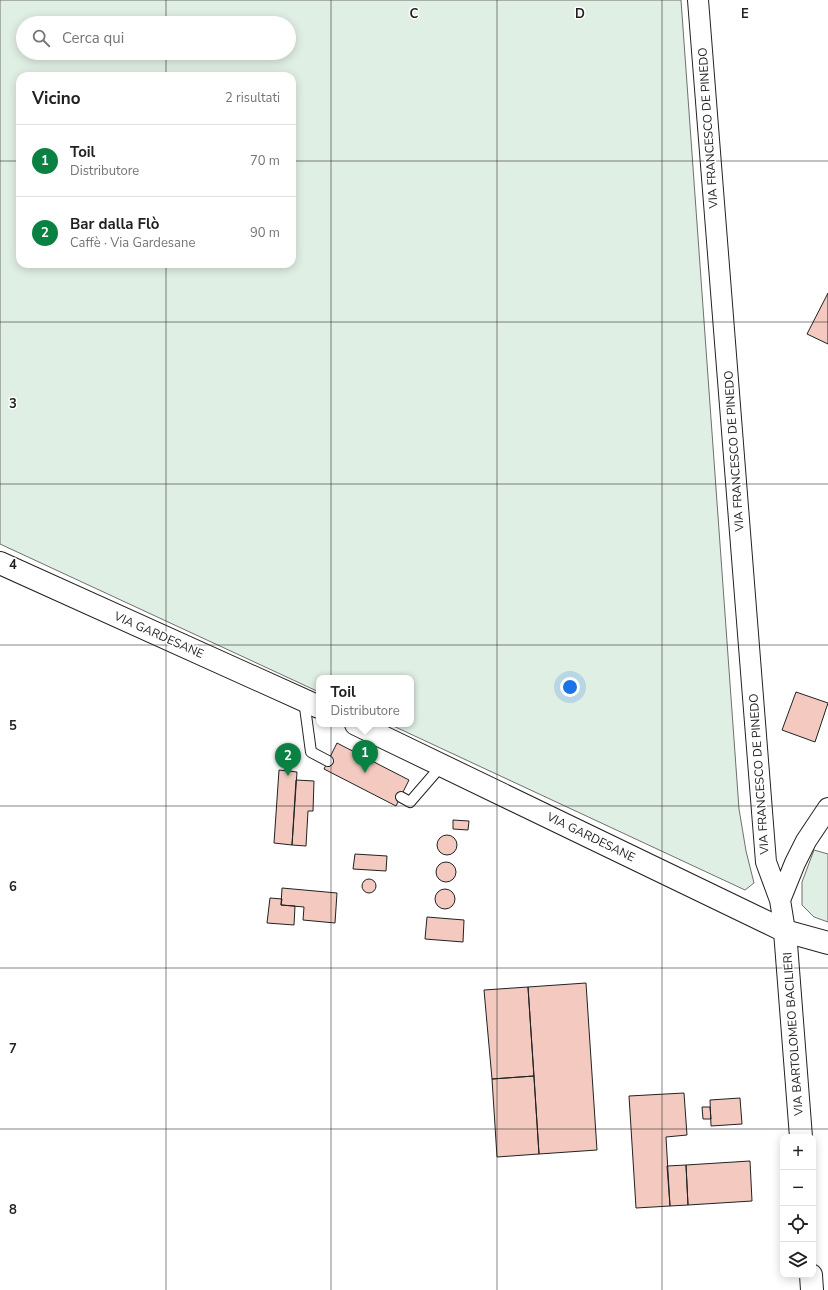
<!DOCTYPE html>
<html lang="it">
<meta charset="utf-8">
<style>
:root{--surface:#fff;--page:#f2f2f2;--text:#202124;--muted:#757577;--line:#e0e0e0;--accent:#0b8043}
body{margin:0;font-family:"Nunito Sans",sans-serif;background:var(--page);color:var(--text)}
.controls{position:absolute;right:12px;bottom:12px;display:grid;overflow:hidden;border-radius:8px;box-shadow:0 2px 10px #0003}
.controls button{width:36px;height:36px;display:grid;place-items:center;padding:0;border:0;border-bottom:1px solid var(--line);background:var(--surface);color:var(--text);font:20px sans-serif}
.you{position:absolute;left:570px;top:687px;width:14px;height:14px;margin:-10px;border:3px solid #fff;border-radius:50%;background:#1a73e8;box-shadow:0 0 0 6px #1a73e833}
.badge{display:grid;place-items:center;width:26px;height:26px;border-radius:50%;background:var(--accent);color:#fff;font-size:13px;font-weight:700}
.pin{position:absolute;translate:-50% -33px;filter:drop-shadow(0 1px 2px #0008)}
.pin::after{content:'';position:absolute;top:21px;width:14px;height:12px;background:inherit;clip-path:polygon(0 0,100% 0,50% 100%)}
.popup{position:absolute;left:316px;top:675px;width:98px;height:52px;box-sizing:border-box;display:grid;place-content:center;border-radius:8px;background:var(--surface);filter:drop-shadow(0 1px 3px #0005);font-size:13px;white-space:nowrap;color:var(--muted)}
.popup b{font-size:15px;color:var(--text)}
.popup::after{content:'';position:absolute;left:50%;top:100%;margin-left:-8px;border:8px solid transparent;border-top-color:var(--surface)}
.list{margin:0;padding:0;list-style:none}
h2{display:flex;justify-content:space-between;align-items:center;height:52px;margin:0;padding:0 16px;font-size:17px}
h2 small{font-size:13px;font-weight:400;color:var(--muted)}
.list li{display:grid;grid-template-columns:26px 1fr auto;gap:12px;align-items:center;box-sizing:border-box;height:72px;padding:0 16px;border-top:1px solid var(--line)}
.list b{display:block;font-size:15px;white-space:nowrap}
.list p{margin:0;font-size:13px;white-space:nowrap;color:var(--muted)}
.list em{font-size:13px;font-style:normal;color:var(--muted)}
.icon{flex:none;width:22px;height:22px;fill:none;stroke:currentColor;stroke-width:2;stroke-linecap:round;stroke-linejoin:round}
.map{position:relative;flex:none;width:828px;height:1290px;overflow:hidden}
.search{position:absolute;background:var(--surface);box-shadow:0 2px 10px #0003;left:16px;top:16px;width:280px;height:44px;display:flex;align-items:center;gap:10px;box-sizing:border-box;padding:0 14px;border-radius:22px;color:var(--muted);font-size:15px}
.panel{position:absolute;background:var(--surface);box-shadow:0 2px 10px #0003;left:16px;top:72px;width:280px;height:196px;border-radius:12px}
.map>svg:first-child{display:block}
</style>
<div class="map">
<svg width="828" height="1290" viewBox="0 0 828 1290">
<rect width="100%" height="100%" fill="#fff"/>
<path fill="#e0efe3" stroke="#6f6f6f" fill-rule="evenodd" d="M0,0h681l58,809 7,42 8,32 -9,7 -356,-166h22v-46h-92v14l-319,-148zM23,23h266v30h-266zM20,76h272v188h-272z
M814,850l14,4v68l-14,-5 -12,-12v-23z"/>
<path fill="#f3c9c0" stroke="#222" d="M828,293v51l-21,-10z
M796,692l32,11 -13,39 -33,-12z
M337,743l72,37 -13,26 -72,-37z
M279,770l18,2 -5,73 -18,-2z
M296,780l18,1 -1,30h-5l-2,35 -14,-1z
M453,820l16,1 -1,9 -15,-1z
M437 845a10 10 0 1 1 20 0a10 10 0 1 1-20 0Z
M355,854l32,2 -1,15 -33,-2z
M436 872a10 10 0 1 1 20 0a10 10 0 1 1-20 0Z
M362 886a7 7 0 1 1 14 0a7 7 0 1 1-14 0Z
M282,888l55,5 -2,30 -32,-3 1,-13 -23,-2z
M435 899a10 10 0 1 1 20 0a10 10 0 1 1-20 0Z
M270,898l12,1 -1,6 14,1 -1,19 -27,-2z
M427,917l37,3 -1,22 -38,-3z
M586,983l11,167 -58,4 -11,-167z
M528,987l6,89 -42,3 -8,-89z
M534,1076l5,78 -42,3 -5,-78z
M684,1093l3,42 -21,2 4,69 -34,2 -7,-112z
M740,1098l2,26 -31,2 -1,-26z
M702,1107h8l1,12h-8z
M750,1161l2,40 -64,4 -2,-40z
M686,1165l2,40 -18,1 -3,-40z"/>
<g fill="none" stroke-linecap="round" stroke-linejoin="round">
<defs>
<path id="service" d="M304,700l7,52 17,9
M401,797l9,5 32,-37"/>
<path id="minor" d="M698,0l68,862 14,38
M785,931l-5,-31 15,-37 11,-22 22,-33"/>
<path id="tertiary" d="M785,931l16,206
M811,1275l1,15"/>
<path id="secondary" d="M0,563l319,144
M356,724l429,207 43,12"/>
</defs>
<use href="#service" stroke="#222" stroke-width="12"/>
<use href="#minor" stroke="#222" stroke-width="22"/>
<use href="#tertiary" stroke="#222" stroke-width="24"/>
<use href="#secondary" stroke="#222" stroke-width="24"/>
<use href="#service" stroke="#fff" stroke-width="10"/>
<use href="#minor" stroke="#fff" stroke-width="20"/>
<use href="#tertiary" stroke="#fff" stroke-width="22"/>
<use href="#secondary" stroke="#fff" stroke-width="22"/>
</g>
<path fill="none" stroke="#222" stroke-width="1" stroke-opacity="0.55" d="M166,0v23M331,0v1290M497,0v1290M662,0v1290M166,53v23M0,161h20M292,161h536M166,264v1026M0,322h828M0,484h828M0,645h828M0,806h828M0,968h828M0,1129h828"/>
<g text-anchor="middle" stroke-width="3" stroke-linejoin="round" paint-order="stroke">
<g font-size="12" fill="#222" stroke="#fff">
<text transform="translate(708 128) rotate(-94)" y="4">VIA FRANCESCO DE PINEDO</text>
<text transform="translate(734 451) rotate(-94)" y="4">VIA FRANCESCO DE PINEDO</text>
<text transform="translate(159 635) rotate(24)" y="4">VIA GARDESANE</text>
<text transform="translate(759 774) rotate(-94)" y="4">VIA FRANCESCO DE PINEDO</text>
<text transform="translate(591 837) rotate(26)" y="4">VIA GARDESANE</text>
<text transform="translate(793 1034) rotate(-94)" y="4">VIA BARTOLOMEO BACILIERI</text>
</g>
</g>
<g font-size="13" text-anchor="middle" font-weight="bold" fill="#222" stroke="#fff" stroke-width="3" stroke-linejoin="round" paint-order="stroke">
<text x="414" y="18">C</text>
<text x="580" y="18">D</text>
<text x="745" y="18">E</text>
<text x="13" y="408">3</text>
<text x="13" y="569">4</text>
<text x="13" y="730">5</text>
<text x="13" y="891">6</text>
<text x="13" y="1053">7</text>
<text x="13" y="1214">8</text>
</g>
</svg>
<div class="controls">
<button>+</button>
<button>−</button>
<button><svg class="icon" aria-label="locate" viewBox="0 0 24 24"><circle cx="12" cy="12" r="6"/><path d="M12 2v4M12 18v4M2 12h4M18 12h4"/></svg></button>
<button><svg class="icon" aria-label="layers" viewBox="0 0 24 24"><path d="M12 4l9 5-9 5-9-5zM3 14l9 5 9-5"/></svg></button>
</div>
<div class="you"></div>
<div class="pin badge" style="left:365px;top:773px">1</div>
<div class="popup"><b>Toil</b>Distributore</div>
<div class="pin badge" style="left:288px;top:776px">2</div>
<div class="search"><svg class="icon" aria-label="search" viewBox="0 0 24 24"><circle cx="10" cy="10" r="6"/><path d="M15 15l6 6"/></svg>Cerca qui</div>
<section class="panel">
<h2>Vicino<small>2 risultati</small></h2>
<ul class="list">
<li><span class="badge">1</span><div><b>Toil</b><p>Distributore</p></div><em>70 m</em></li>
<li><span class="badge">2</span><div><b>Bar dalla Flò</b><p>Caffè · Via Gardesane</p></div><em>90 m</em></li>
</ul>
</section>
</div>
